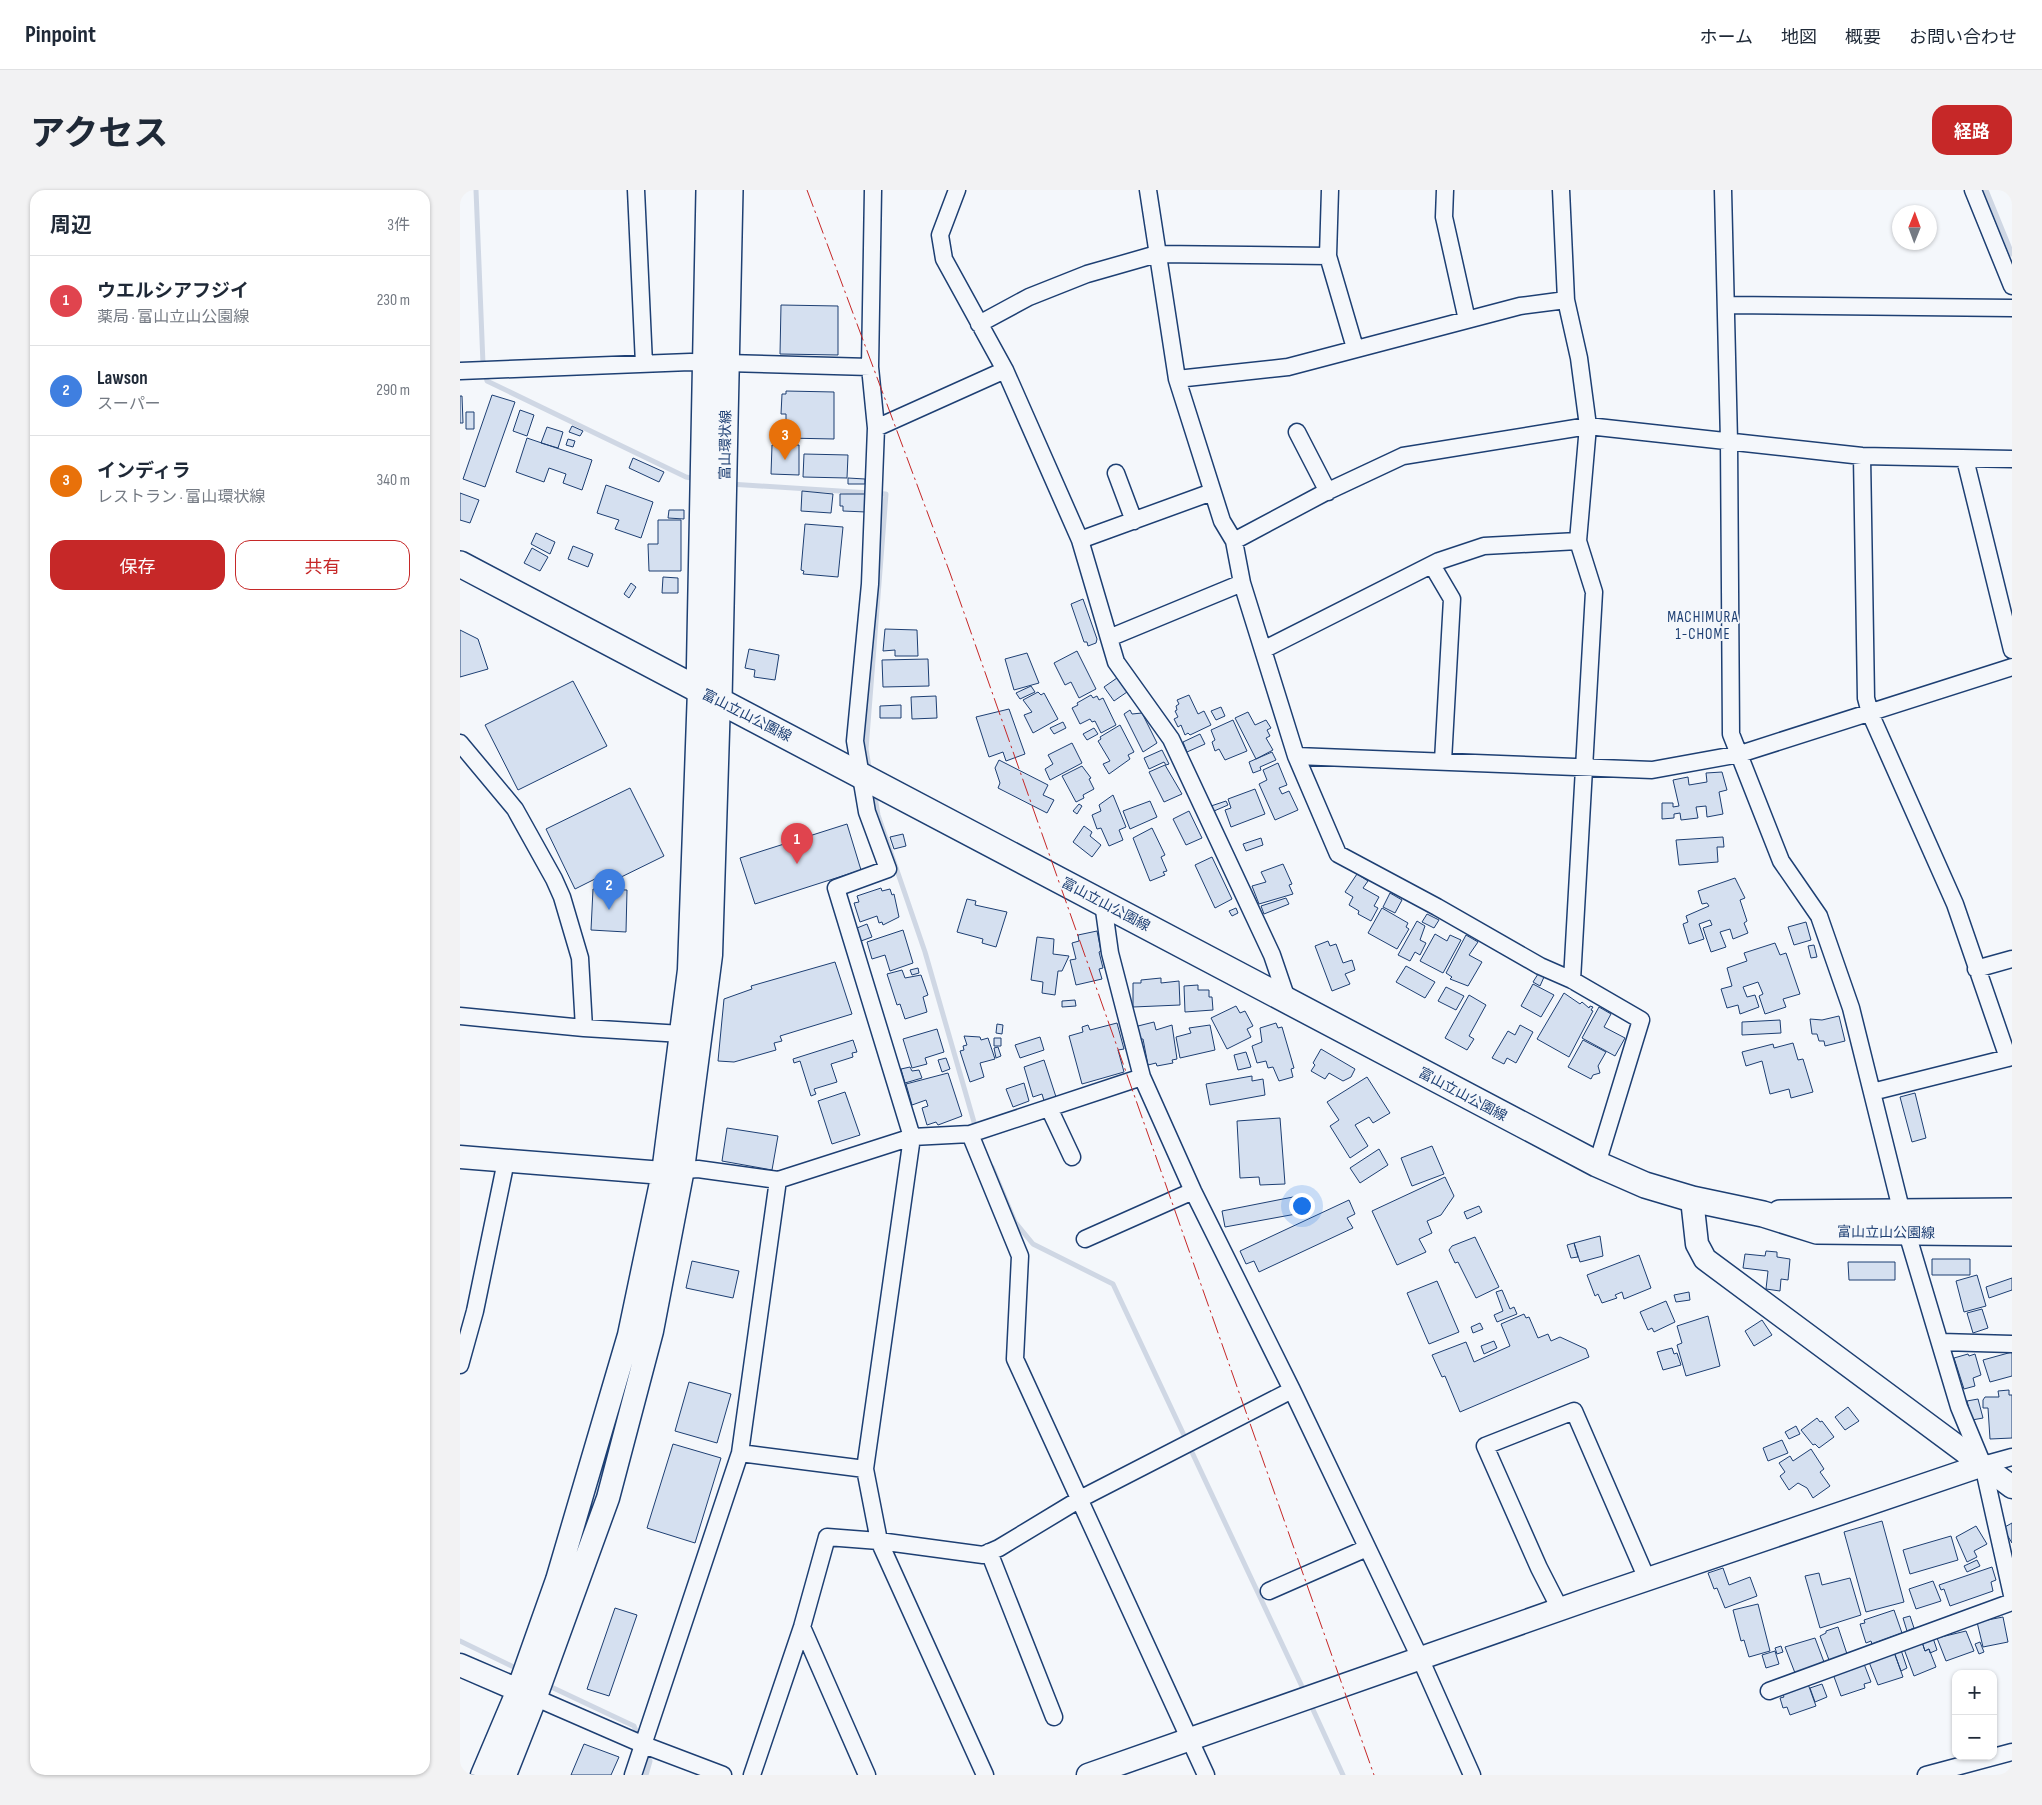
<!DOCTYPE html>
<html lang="ja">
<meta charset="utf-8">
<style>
:root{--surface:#fff;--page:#f2f2f3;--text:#1f2937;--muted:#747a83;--line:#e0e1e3;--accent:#c62828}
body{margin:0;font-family:"Sofia Sans Condensed","Noto Sans JP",sans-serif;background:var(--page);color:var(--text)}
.controls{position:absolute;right:15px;bottom:15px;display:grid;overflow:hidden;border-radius:10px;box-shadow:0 1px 4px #0004}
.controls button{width:45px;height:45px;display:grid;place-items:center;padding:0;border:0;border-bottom:1px solid var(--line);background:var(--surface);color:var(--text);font:25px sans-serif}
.compass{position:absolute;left:1432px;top:15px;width:45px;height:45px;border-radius:50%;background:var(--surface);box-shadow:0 1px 4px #0004;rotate:1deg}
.you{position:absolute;left:841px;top:1015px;width:18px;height:18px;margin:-12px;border:4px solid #fff;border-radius:50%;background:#1a73e8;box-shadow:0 0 0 8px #1a73e833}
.badge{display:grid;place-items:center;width:32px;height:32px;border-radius:50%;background:var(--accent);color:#fff;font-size:16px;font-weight:700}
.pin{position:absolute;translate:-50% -41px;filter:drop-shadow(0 1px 2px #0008)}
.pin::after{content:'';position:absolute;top:26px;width:18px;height:15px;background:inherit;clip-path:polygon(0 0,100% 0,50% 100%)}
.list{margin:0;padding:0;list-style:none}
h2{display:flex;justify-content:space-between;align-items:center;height:65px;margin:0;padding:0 20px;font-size:21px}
h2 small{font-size:16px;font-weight:400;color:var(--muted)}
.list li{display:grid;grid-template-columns:32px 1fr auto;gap:15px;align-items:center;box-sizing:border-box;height:90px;padding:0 20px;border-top:1px solid var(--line)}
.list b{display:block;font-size:19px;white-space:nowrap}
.list p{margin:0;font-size:16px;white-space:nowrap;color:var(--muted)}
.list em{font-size:16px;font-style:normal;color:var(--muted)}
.actions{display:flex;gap:10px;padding:15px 20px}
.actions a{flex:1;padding:11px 0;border:1px solid var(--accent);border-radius:15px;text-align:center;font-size:18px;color:var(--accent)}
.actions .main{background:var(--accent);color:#fff}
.map{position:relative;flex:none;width:1552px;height:1585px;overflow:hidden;border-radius:15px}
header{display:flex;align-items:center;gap:30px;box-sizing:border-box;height:70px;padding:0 25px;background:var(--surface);border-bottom:1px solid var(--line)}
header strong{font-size:24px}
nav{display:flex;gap:28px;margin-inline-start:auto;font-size:18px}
.intro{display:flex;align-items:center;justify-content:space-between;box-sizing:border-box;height:120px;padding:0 30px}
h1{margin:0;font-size:35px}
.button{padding:12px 22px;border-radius:15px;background:var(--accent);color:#fff;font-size:18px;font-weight:700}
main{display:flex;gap:30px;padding:0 30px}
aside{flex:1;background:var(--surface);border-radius:15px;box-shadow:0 1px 4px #0004}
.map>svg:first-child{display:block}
</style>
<header>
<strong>Pinpoint</strong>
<nav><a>ホーム</a><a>地図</a><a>概要</a><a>お問い合わせ</a></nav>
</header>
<div class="intro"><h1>アクセス</h1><a class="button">経路</a></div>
<main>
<aside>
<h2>周辺<small>3件</small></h2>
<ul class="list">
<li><span class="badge" style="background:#e0444e">1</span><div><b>ウエルシアフジイ</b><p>薬局 · 富山立山公園線</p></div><em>230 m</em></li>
<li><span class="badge" style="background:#3f7fe0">2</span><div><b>Lawson</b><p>スーパー</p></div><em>290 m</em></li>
<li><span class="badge" style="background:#e8710a">3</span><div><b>インディラ</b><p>レストラン · 富山環状線</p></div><em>340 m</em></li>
</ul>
<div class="actions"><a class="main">保存</a><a>共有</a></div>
</aside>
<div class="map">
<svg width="1552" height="1585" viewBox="0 0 1552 1585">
<rect width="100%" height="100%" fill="#f4f7fb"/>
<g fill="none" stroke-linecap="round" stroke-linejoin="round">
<path stroke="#cfd7e4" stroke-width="5" d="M16,0l7,174 4,17 199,96 10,2
M1526,0l26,64
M270,294l156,10 -20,255 4,24
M414,601l4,24 47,137 51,177
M532,977l23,55 18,22 80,40 192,409
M0,1451l60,29
M87,1495l87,41 5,12
M850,1513l33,72
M185,1560l5,11 -4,14"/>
</g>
<path fill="#d5e0f0" stroke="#1d3f73" d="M321,115l57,1v49l-58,-1z
M326,201l48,1v47l-48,-1v-24h-5l1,-20h4z
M32,205l23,7 -30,85 -22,-8z
M0,206h2l1,27h-3z
M60,220l14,5 -7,21 -14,-5z
M6,222h8v17h-8z
M112,236l11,5 -3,5 -11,-4z
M87,237l16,5 -5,16 -17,-5z
M67,248l65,22 -10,30 -19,-7 3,-9 -17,-6 -5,14 -28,-10z
M108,249l7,2 -2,6 -7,-2z
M312,255h27v30l-28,-1z
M344,264l44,1 -1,23 -44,-1z
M173,268l31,14 -5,10 -30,-14z
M388,288l17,1v5h-17z
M146,295l47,17 -12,36 -26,-9 4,-9 -22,-7z
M342,301l31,3 -2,19 -30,-2z
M0,303l19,7 -9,23 -10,-3z
M380,304h27l-1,18 -23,-1v-5h-3z
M209,320h15v9l-16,-1z
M198,330h23v51h-32l-1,-27h10z
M345,334l38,3 -5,50 -35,-3 1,-3 -3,-1z
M76,343l19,9 -5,12 -19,-10z
M113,356l20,8 -5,13 -20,-8z
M72,358l16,9 -8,14 -16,-8z
M203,387l15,1v15h-16z
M171,393l5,4 -7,11 -5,-4z
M623,409l14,40 -1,4 -8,3 -1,-4h-3l-13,-38z
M425,439l32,1 1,26h-23v-6l-12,1z
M0,440l18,9 10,30 -28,8z
M289,459l30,6 -4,25 -21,-3 1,-7 -10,-2z
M617,461l19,38 -17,9 -8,-16 -6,3 -11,-22z
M567,463l12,30 -25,7 -9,-31z
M468,469l1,27 -46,1 -1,-27z
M657,488l10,14 -13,9 -10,-14z
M113,491l34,65 -89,44 -33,-65z
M571,496l4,6 -15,7 -4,-6z
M578,502l3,3 3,-2 14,26 -25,14 -9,-18 8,-3 -9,-12z
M631,505l2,3 4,-2 2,4 4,-2 13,27 -15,8 -6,-12 -3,1 -2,-3 -10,5 -8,-16 6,-3 -1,-2z
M729,505l9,19 6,-3 7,14 -21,10 -2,-2 -3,2 -4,-10 -3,2 -4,-8 4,-2 -3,-6 2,-1 -1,-4 3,-2 -2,-4z
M476,506l1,22 -25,1 -1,-22z
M441,515v13h-21v-12z
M761,517l4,9 -9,4 -5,-9z
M549,519l16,45 -19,7 -3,-9 -14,5 -13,-40z
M670,520l2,4 10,-1 15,30 -14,9 -19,-38z
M788,522l7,13 11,-5 5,8 -4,2 3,6 -4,2 7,12 -17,9 -21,-41z
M773,530l14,31 -22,9 -6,-11 -4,2 -3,-9 3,-2 -4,-10z
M603,532l3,6 -12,6 -4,-6z
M660,535l14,27 -6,3 2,4 -21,15 -6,-10 7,-3 -12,-20 3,-2 -1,-2z
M634,538l4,6 -11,6 -4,-6z
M740,544l5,10 -18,8 -4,-10z
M612,553l10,20 -32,17 -5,-11 8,-5 -5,-9z
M702,560l7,14 -3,1 -2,-3 -15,7 -5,-11z
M812,562l4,8 -16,7 1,3 -8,3 -4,-11z
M539,570l49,25 -5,10 11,5 -7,13 -49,-25 2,-5 -5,-15z
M818,573l9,22 -8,3 3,6 7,-3 9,19 -23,10 -16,-36 8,-4 -4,-10z
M705,575l17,29 -18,8 -15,-30z
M622,576l9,12 -2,1 5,10 -11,6 1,3 -8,4 -14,-26z
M1262,582l5,18 -8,2 4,22 -16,3 -1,-11 -10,1 2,11 -17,2 -1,-7 -6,1v4l-12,1v-16h11v4l6,-1 -6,-26 15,-3 1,8 18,-3 -1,-9z
M170,598l34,68 -55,27 -8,-7 -26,13 -29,-60z
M795,599l10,25 -34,13 -6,-17 6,-2 -3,-9z
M653,605l13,32 -7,3 4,10 -14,6 -8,-18 -4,1 -5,-14 9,-4 -2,-6z
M690,611l7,16 -27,12 -7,-18z
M766,611l2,4 -14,6 -3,-5z
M619,614l3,2 -5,8 -4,-3z
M729,621l13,27 -16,7 -13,-26z
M387,634l14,46 -106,34 -15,-46z
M624,636l8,6 -2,4 11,9 -9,12 -19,-15z
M692,638l13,27 -4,2 6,14 -4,1 2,3 -15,6 -17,-43z
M443,644l3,12 -12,3 -4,-12z
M1263,647l1,10h-7l1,15 -39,3 -3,-25z
M801,648l2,7 -17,6 -3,-7z
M752,667l20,42 -17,9 -20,-43z
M823,674l9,20 -3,1 4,9 -34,10 -7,-18 14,-4 -5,-10z
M897,684l11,7 -5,7 16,9 -5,9 4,2 -7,13 -13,-7 1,-3 -10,-6 4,-8 -8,-5z
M1275,688l10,20 -5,2 7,21 -3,2 4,10 -15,6 -3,-10 -10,3 6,15 -15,5 -8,-24 9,-3 -2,-5 -11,4 5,15 -15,5 -6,-20 5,-2 -2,-6 23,-10 -2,-3 -5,1 -4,-13z
M421,698l1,3 8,-2 2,6 2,-1 5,23 -16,8 -1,-3 -3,1 -2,-7 -17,6 -6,-19 5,-1 -2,-6z
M133,699l34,1 -1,42 -35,-2z
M930,703l12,7 -7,13 -12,-6z
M826,708l3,6 -25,10 -3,-8z
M507,709l9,2 -1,4 32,7 -11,35 -14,-4 1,-4 -26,-7z
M776,718l2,5 -6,3 -3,-5z
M922,718l26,15 -2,4 3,2 -12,20 -29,-16z
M967,724l12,6 -5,8 -12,-6z
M957,731l8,5 -5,14 6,3 -6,12 -5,-3 -5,9 -12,-6z
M1346,732l5,18 -17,5 -6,-18z
M407,734l5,13 -11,4 -4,-13z
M443,740l10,33 -23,8 -5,-16 -13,4 -5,-17z
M637,741l4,20 -2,1 4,16 -4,1 3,10 -26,6 -6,-25 6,-1 -4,-16 7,-2 -1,-6z
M975,744l12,7 3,-6 11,5 -18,33 -23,-12z
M1006,745l12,7 -9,13 13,7 -14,24 -18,-7 2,-2 -6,-4z
M577,747l17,2 -1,15 16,2 -7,15h-4l-3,24 -13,-2 1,-11 -12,-2z
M868,751l2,5 6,-2 7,19 9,-3 3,10 -10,4 5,10 -18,7 -17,-45z
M1315,753l5,12 6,-2 14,41 -17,5 3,8 -21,7 -6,-18 4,-2 -5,-12 -15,5 4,10 8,-2 4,12 -19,7 -2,-9 -11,3 -6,-19 11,-3 -5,-18 20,-7 -3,-8z
M1354,755l3,12 -6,1 -3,-12z
M375,772l17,52 -72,22 2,5 -8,2 2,7 -42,12 -16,-1 6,-62 28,-10 -1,-3z
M946,776l29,16 -10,16 -29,-16z
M458,778l1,5 -7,2 -2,-5z
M442,780l3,8 16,-3 7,20 -5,2 4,15 -22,7 -5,-15 -3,1 -10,-31z
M1078,784l6,3 -4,9 -7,-4z
M701,788v5l18,-2 1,24 -47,2v-24h8v-3z
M1073,794l21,11 -13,22 -20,-11z
M738,795v5h11v7h3l1,13 -28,2 -1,-26z
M986,797l18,9 -8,14 -18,-9z
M1104,803l16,11 2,-2 7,6 1,-2 3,1 -2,3 2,1 -24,46 -32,-18z
M1009,805l17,10 -17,31 5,3 -7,11 -22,-12z
M615,810l1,6 -14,1v-6z
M776,816l4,7 5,-2 8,15 -6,3 4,8 -24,12 -16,-31z
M1139,817l12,7 -7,13 21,11 -10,18 -33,-18z
M1379,826l6,25 -20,5 -1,-5h-5l-2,-7h-5l-2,-15 12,1z
M1320,830l1,13 -39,2v-13z
M694,832l2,8 16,-5 5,34 -5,1 1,3 -16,3 -1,-3 -8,2 -5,-26h-3l-2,-13z
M657,833l7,26 -6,1 6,22 -42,12 -13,-48 14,-4 -1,-5 6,-2 2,5z
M816,833l2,5 4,-1 12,41 -3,1 2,8 -14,4 -6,-14 -5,1 -2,-7 -9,2 -5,-17 10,-4 -2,-14z
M537,834l6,1 -1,9 -6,-1z
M750,835l5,25 -35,8 -4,-21 15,-4 -2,-5z
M1060,835l13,7 -17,31 -9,-5 -3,6 -12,-6 16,-27 7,4z
M477,839l7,23 -19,6 2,6 -15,4 -9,-29z
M504,846l16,1 1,3 7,-2 7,21 -15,4 4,14 -14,5 -10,-31 4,-1 -1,-4 4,-1z
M580,847l4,13 -24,8 -5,-13z
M534,848h7v8h-7z
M393,850l4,12 -5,1 1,4 -22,7 6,18 -23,7 2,5 -5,2 -11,-35 -6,2 -1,-4z
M1123,850l23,12 -8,14 2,7 -7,2 -2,4 -23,-12z
M1333,853l5,17 5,-1 10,33 -22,6 -2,-9 -19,5 -8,-33 -16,5 -4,-14 31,-8 1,4z
M538,857l3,9 -5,2 -2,-10z
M861,859l34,20 -4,8 -8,4 -14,-8 -4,6 -14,-8 4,-6 -2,-2z
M786,862l5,15 -13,3 -4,-15z
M486,868l4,11 -8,3 -4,-12z
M584,870l13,40 -12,4 -3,-10 -9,3 -9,-30z
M450,877l2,4 7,-1 3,8 -17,5 -4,-14z
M488,883l14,43 -24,9 -2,-3 -9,3 -5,-17 6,-2 -2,-6 -14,5 -6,-21z
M792,886v5l11,-2 2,16 -55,10 -4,-21z
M907,887l23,36 -17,10 -4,-6 -14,8 13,21 -18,12 -20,-32 9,-6 -12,-18z
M564,893l5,18 -16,6 -7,-18z
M385,902l15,43 -28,9 -14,-43z
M1455,903l11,45 -14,4 -12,-45z
M820,928l5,66 -25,1 -1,-8 -19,1 -3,-57z
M267,938l51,8 -6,34 -50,-9z
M972,956l12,28 -32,12 -11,-28z
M919,959l9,16 -28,18 -10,-15z
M985,987l9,19 -13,19 -14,6 5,12 -13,6 7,13 -29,13 -25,-54z
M833,1007h5l3,13h-6l1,4 -71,13 -3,-16z
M889,1010l6,14 -8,4 6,10 -94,44 -5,-11 -8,3 -6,-13z
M1019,1016l3,6 -15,7 -3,-7z
M1140,1046l3,20 -23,6 -6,-19z
M1015,1047l24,50 -23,11 -18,-36 -3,1 -6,-13 3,-4z
M1114,1053l4,14 -7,1 -4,-13z
M1306,1061l11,1v5l13,2 -2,21 -7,-1 -1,12 -14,-2 2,-18 -25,-3 2,-14 20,2z
M1179,1065l12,33 -27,11 -2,-7 -7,3 2,3 -15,5 -4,-9 -3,2 -8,-21z
M1472,1069h38v16h-38z
M232,1071l47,10 -6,27 -47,-10z
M1388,1072h47v18h-46z
M1517,1085l9,31 -22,6 -8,-31z
M1552,1088v12l-23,8 -3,-11z
M977,1091l22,51 -30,12 -22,-51z
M1042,1100l8,19 4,-2 3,7 -20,8 -3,-7 9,-4 -7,-19z
M1229,1102l1,8 -14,2 -2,-7z
M1206,1111l9,21 -21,10 -2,-4 -4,2 -8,-18z
M1522,1119l6,19 -15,5 -6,-20z
M1064,1124l2,4 3,-1 9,21 10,-4 3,7 9,-4 26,12 3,8 -129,55 -15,-36 -3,1 -10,-22 34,-13 8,20 36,-16 -9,-22z
M1248,1126l12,50 -34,10 -9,-31 5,-2 -5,-17z
M1302,1130l10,15 -18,11 -9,-15z
M1020,1133l3,6 -10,4 -2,-6z
M1034,1151l3,7 -13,6 -3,-8z
M1212,1158l2,6 3,-1 4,12 -18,5 -6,-18z
M1552,1162v24l-22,6 -7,-22z
M1508,1164l1,2 6,-2 6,21 -8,3 2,8 -11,3 -10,-31z
M229,1192l42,12 -14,49 -42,-12z
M1549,1200v5h3v43l-22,1 -2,-31h-5v-8l2,-3h14l-1,-6z
M1518,1209l5,19 -11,2 -5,-19z
M1388,1217l11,14 -14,9 -10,-13z
M1357,1228l3,4 2,-1 12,16 -15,11 -4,-4 -2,1 -12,-15z
M1336,1236l4,8 -11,5 -4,-7z
M1322,1250l6,13 -20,8 -5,-13z
M213,1254l48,14 -26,85 -48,-15z
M1351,1259l13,20 -4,3 10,14 -17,12 -6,-10 -9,-5 -9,7 -9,-14 5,-4 -6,-9 11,-7 3,5z
M1422,1331l22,81 -38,10 -22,-80z
M1552,1333v20l-9,-15z
M1516,1336l11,18 -13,7 3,6 -10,5 -11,-25z
M1491,1346l7,24 -48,14 -7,-24z
M1517,1370l3,6 -13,6 -3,-6z
M1532,1377l4,13 -5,2 2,9 -43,15 -6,-17 -3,1 -2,-5z
M1263,1378l6,17 21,-8 7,19 -32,12 -8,-20 -3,1 -6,-16z
M1359,1383l3,12 28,-7 11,37 -41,13 -15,-52z
M1473,1391l8,20 -25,8 -7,-20z
M1298,1414l12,47 -21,6 -5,-17 -3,1 -8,-31z
M155,1418l22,7 -28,81 -22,-7z
M1434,1420l8,23 -30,11 -1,-3 -5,2 -6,-19 5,-1 -1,-3z
M1450,1426l4,12 -7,3 -4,-13z
M1543,1427l5,25 -25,5 -6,-25z
M1378,1437l9,27 -18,6 -9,-24 6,-3v-2z
M1506,1441l8,20 -28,10 -9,-23z
M1355,1448l9,24 -29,11 -10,-26z
M1473,1448l4,12 -7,3 -1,-4 -4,2 -3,-9z
M1462,1452l3,9 4,-2 7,18 -22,9 -10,-27z
M1520,1452l4,10 -5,2 -4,-10z
M1321,1456l2,6 -6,2 -2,-6z
M1441,1460l6,18 -6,3 -7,-19z
M1315,1461l4,13 -13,4 -4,-13z
M1434,1462l9,25 -25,8 -9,-23z
M1404,1474l7,18 -7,2 1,4 -24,8 -8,-22z
M1348,1494l8,22 -26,9 -3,-8 -4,1 -3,-10 4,-1 -2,-4z
M1362,1494l5,13 -12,5 -5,-14z
M124,1554l35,13 -8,18h-40z"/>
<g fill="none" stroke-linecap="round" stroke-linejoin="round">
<defs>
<path id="street" d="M176,0l8,174
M413,0l-3,177 6,61 -6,156 -15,157 12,71 21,57 -52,19 76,249 -47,332 14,72 106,234
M497,0l-17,45 4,24 61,111 75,170 36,122 55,77 101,216 15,44
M688,0l29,189 45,142 12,20 8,42 54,173 42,98 99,53 103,59 32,14 69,40 -44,144
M870,0l-2,66 27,92
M985,0l-1,27 23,103
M1101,0l5,110 13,58 9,68 -10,115 16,51 -22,388
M1263,0l6,251 2,293 50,127 38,55 32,92 56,225 52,174 24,58 29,130
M1513,0l39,96
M1266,115l286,3
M519,134l50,-27 58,-23 70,-20 171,2
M0,181l230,-9 180,5
M717,189l111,-12 232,-61 46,-6
M416,238l129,-58
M837,242l31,60
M1402,266l4,242 4,15 85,191 53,154
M1505,269l47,191
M656,283l18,48
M620,350l132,-48
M774,351l90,-48 79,-37 185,-30 274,30 150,3
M972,375l20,34 -9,162
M649,448l133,-55
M803,460l176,-89 45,-15 94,-5
M0,553l55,66 39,70 8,18 18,61 4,70
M836,566l356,14 88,-16 272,-87
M643,713l7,50 32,124 51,114 99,199 128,268 52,117
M1516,779l36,-10
M0,826l124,12 98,6
M1412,902l140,-35
M589,918l23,49
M510,944l50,122 -5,103 191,416
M213,981l25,-2 80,11 134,-43 58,-3 172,-57
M625,1049l108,-48
M1481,1152l71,2
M0,1175l15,-54 31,-150
M280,1263l125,16
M1523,1275l29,-8
M529,1362l65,165
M809,1401l98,-43
M1100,1419l-21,-41 -54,-122 89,-35 73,168
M342,1437l65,148
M1309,1501l243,-89
M67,1504l117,51 79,30
M173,1585l107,-322 38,-273
M292,1585l50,-148 25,-90 52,4 104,14 16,-7 81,-49 212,-109
M1466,1585l86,-23"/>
<path id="secondary" d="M0,967l203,16
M1232,1009l5,45 8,15 307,228
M0,1475l58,25
M22,1585l36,-85 39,-110 72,-245 34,-162 26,-203 10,-280
M45,1585l30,-76 73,-201 44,-167 31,-162 28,-214 8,-255
M628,1585l501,-176 394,-134"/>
<path id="primary" d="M0,374l1137,600 48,21 47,14 71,15 54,17 195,2
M239,500l10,-500
M259,510l11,-510
M1320,1023l232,-2"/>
</defs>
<use href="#street" stroke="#1d3f73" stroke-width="19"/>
<use href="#secondary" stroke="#1d3f73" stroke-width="25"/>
<use href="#primary" stroke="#1d3f73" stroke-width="28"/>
<use href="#street" stroke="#f4f7fb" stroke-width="16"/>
<use href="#secondary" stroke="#f4f7fb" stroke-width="22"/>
<use href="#primary" stroke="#f4f7fb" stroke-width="25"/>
<path stroke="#c62828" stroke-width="1" stroke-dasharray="18 4 2.5 4" stroke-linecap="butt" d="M347,0l143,383 424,1202"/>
</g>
<g text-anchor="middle" stroke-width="4" stroke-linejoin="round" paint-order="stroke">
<g font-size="14" fill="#1d3f73" stroke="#f4f7fb">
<text transform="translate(265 255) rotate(-89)" y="5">富山環状線</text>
<text transform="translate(287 525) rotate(27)" y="5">富山立山公園線</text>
<text transform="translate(646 714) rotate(28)" y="5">富山立山公園線</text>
<text transform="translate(1003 904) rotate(28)" y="5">富山立山公園線</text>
<text transform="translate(1426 1042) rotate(1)" y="5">富山立山公園線</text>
</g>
<g font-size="15" letter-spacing="1" fill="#1d3f73" stroke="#f4f7fb">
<text x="1243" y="432">MACHIMURA<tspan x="1243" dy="17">1-CHOME</tspan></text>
</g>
</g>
</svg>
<div class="controls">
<button>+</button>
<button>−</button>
</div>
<svg class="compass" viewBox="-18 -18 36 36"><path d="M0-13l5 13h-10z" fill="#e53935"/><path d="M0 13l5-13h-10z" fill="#747a83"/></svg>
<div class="you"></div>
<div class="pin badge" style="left:337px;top:674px;background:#e0444e">1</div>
<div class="pin badge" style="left:149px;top:720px;background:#3f7fe0">2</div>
<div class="pin badge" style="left:325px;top:270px;background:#e8710a">3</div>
</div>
</main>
